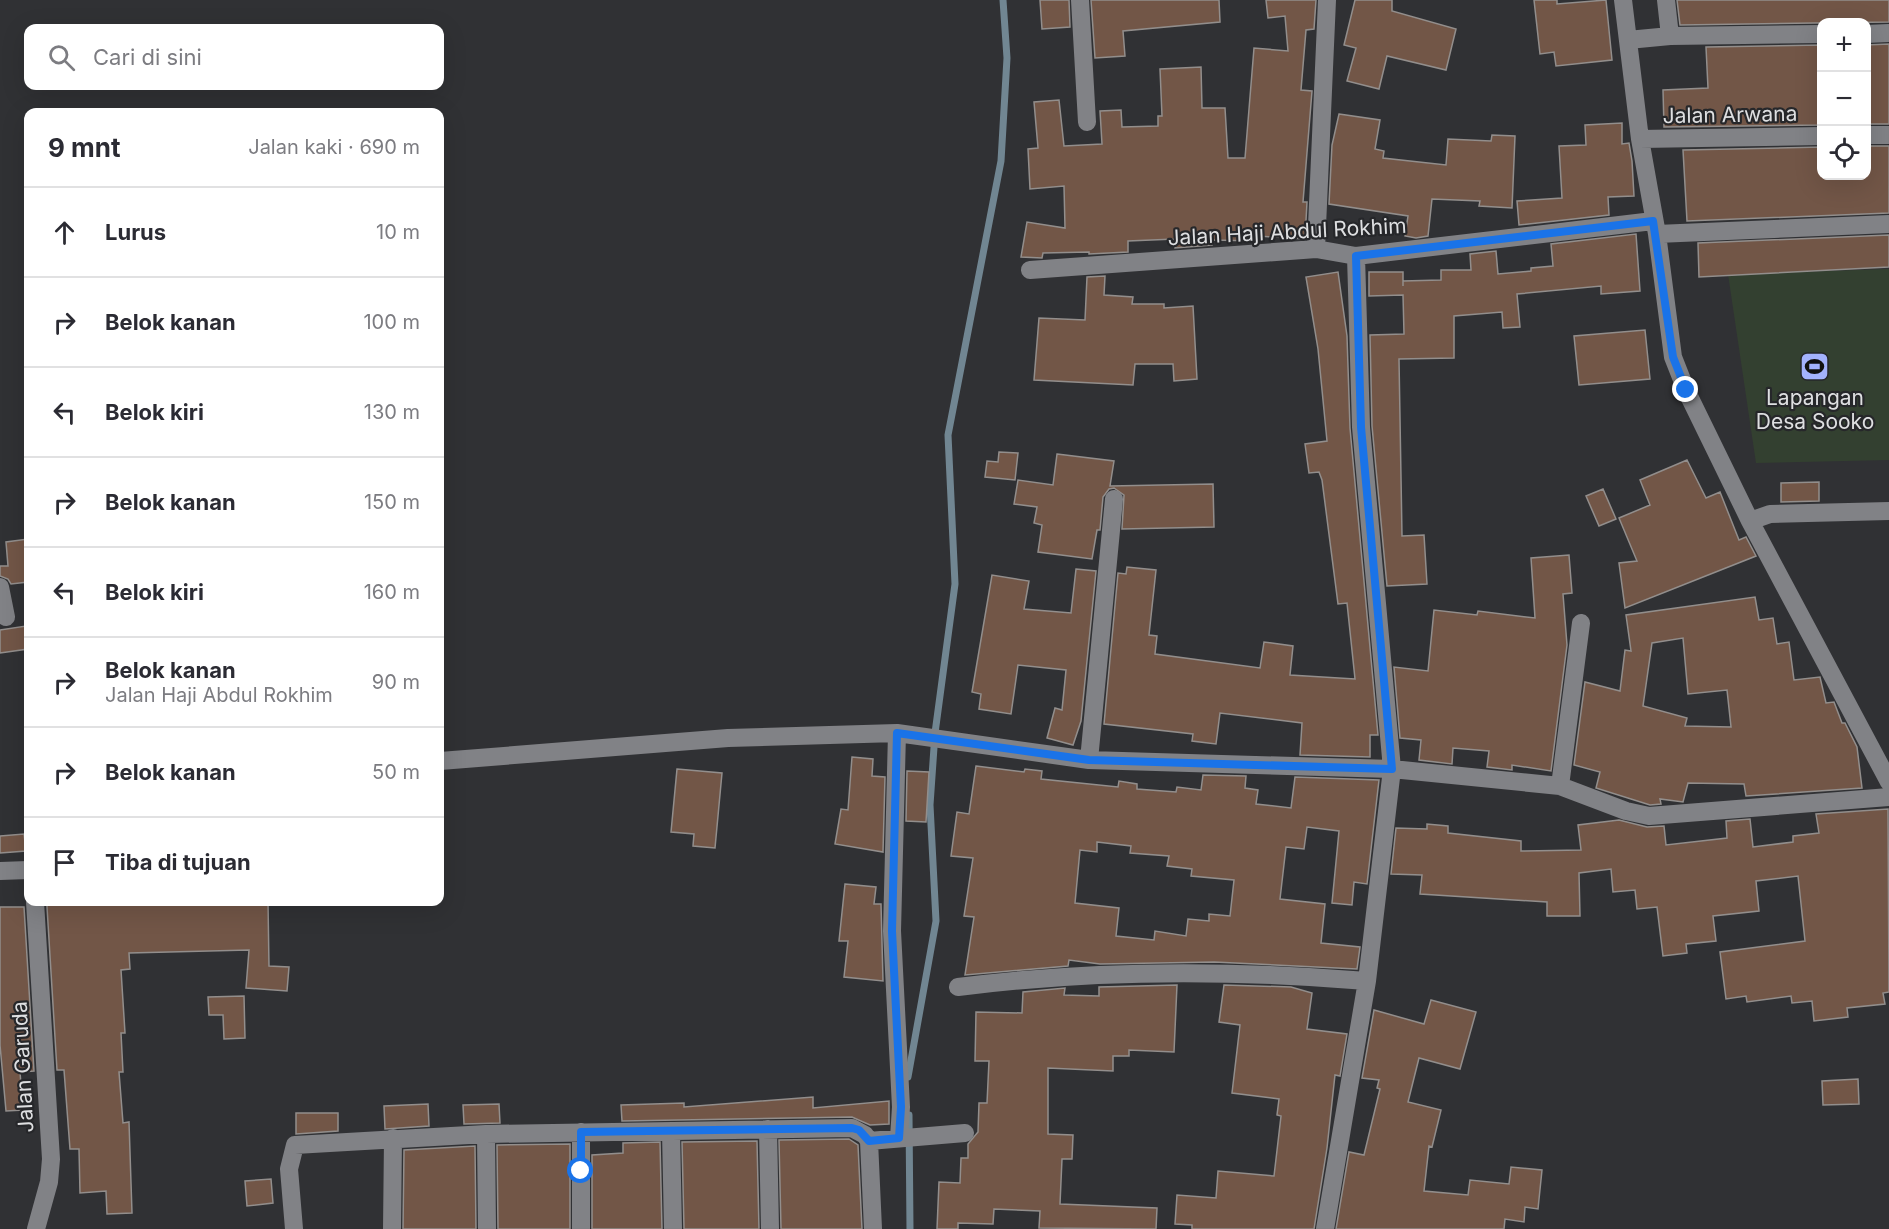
<!DOCTYPE html>
<html lang="id">
<meta charset="utf-8">
<style>
:root{--surface:#fff;--page:#f7f7f7;--text:#2b2b33;--muted:#7c7c81;--line:#e1e1e2}
body{margin:0;font-family:Inter,sans-serif;background:var(--page);color:var(--text)}
.controls{position:absolute;right:18px;top:18px;display:grid;overflow:hidden;border-radius:12px;box-shadow:0 6px 24px #0002}
.controls button{width:54px;height:54px;display:grid;place-items:center;padding:0;border:0;border-bottom:2px solid var(--line);background:var(--surface);color:var(--text);font:30px sans-serif}
.stop{position:absolute;width:18px;height:18px;margin:-14px;border:4px solid #1a73e8;border-radius:50%;background:#fff}
.stop.end{background:#1a73e8;border-color:#fff;box-shadow:0 2px 6px #0008}
.list{margin:0;padding:0;list-style:none}
h2{display:flex;justify-content:space-between;align-items:center;height:78px;margin:0;padding:0 24px;font-size:26px}
h2 small{font-size:20px;font-weight:400;color:var(--muted)}
.list li{display:grid;grid-template-columns:39px 1fr auto;gap:18px;align-items:center;box-sizing:border-box;height:90px;padding:0 24px;border-top:2px solid var(--line)}
.list b{display:block;font-size:22px;white-space:nowrap}
.list p{margin:0;font-size:20px;white-space:nowrap;color:var(--muted)}
.list em{font-size:20px;font-style:normal;color:var(--muted)}
.icon{flex:none;width:33px;height:33px;fill:none;stroke:currentColor;stroke-width:2;stroke-linecap:round;stroke-linejoin:round}
.map{position:relative;flex:none;width:1889px;height:1229px;overflow:hidden}
.search{position:absolute;background:var(--surface);box-shadow:0 6px 24px #0002;left:24px;top:24px;width:420px;height:66px;display:flex;align-items:center;gap:15px;box-sizing:border-box;padding:0 21px;border-radius:12px;color:var(--muted);font-size:22px}
.panel{position:absolute;background:var(--surface);box-shadow:0 6px 24px #0002;left:24px;top:108px;width:420px;height:798px;border-radius:12px}
.map>svg:first-child{display:block}
</style>
<div class="map">
<svg width="1889" height="1229" viewBox="0 0 1889 1229">
<rect width="100%" height="100%" fill="#303134"/>
<path fill="#334030" d="M1889,269v191l-133,3 -28,-189z"/>
<g fill="none" stroke-linecap="round" stroke-linejoin="round">
<path stroke="#718692" stroke-width="7" d="M908,1077l28,-156 -6,-116 5,-72 20,-149 -7,-149 53,-274 6,-103 -4,-58
M909,1115l1,114"/>
</g>
<path fill="#725647" stroke="#928e8c" stroke-width="1.5" fill-rule="evenodd" d="M1040,0h29l1,27 -28,2z
M1091,0h128l1,22 -97,9 2,25 -30,2z
M1266,0h50l-2,29 -8,1 -5,60 11,1 -9,111h4l-2,37 -47,-3v5l-46,-1v5l-37,3v-9l-47,2v11l-39,2v-2l-46,1 -1,5 -21,-1 6,-35 38,6 -1,-42 -34,3 -2,-40 10,-1 -4,-46 25,-2 5,46 38,-2 -2,-33 21,-1 1,17 36,-1v-10h4l-2,-47 41,-2 1,41h23l3,50h17l9,-110 34,3 -3,-35 -17,2z
M1355,0h37v11l64,18 -10,41 -59,-14 -8,33 -32,-8 9,-33 -12,-3z
M1534,0h23v4l49,-4 6,60 -56,6 -2,-14 -14,2z
M1677,0h212v22l-209,3z
M1889,44v80h-23v-79z
M1821,45v80l-157,2 -1,-37 45,-2 -2,-41z
M1339,114l41,6 -5,29 9,2 -1,7 63,7 2,-26 43,2 1,-6 23,1 -3,72 -33,-2 1,-5 -48,-2 -4,37 -12,2 -11,-2 3,-20 -79,-12 3,-59z
M1622,123v21l7,-1 3,18 2,35 -26,1 1,18 -90,10 -2,-24 45,-3 -3,-52 27,-1 -1,-20z
M1866,146h23v67l-202,8 -4,-71 138,-3v29h45z
M1636,234l4,57 -39,3v-8l-84,8 3,33 -17,1 -1,-16 -48,4v42l-55,1 3,177 22,-1 3,49 -40,2 -15,-160 -2,-91 34,-1 -1,-39 -34,1v-24h34v14v-5l38,-1v-10h30l-1,-16 26,-3 2,23 33,-3v-3l22,-2 -2,-22z
M1889,235v32l-190,10 -1,-34z
M1338,272l9,64 3,92 28,307h-8v22l-70,-2 2,-32 -82,-10 -4,31 -24,-3 1,-7 -89,-10 14,-151 8,1 1,-7 29,3 -7,65 8,1 -2,18 105,14 4,-26 29,4 -3,29 65,4 -8,-76 -9,1 -16,-124 -3,-8 -10,1 -4,-29 22,-3 -9,-92 -12,-72z
M1105,276l-1,19 29,2 -1,7h32v4l29,-2 4,73 -23,2 -1,-17h-38l-2,21 -99,-5 5,-62 46,2 2,-43z
M1645,330l5,49 -71,6 -5,-49z
M999,452l19,1 -3,27 -30,-3 2,-16 11,1z
M1057,454l57,7 -4,25 103,-2 1,43 -92,2 2,-34 -10,-7 -5,1 -6,8 -3,33h-3l-5,29 -54,-7 4,-27 -8,-2 3,-16 -23,-3 4,-24 35,5z
M1687,460l19,38 14,-6 19,48 7,-3 10,19 -131,52 -6,-45 18,-2 -18,-43 31,-13 -10,-25z
M1819,482v19l-38,1v-19z
M1603,489l13,30 -17,7 -13,-30z
M28,539v43l-17,2 -3,-5 -8,-3v-10h8l-2,-24z
M1569,555l3,38 -9,1 4,51 -16,126 -39,-6v5l-25,-3 2,-16 -36,-3 -1,16 -33,-4 2,-20 -21,-2 -6,-71 34,4 6,-61 43,5 1,-4 57,7 -4,-60z
M1076,569l20,2 -15,150 -8,24 -26,-7 8,-30 7,2 4,-40 -48,-5 -7,49 -32,-5 2,-15 -9,-2 20,-117 37,6 -5,28 47,4z
M1755,597l4,23 14,-2 4,26 12,-2 5,38 26,-3 6,26 8,-1 8,21h3l12,24 5,41 -116,8 -2,-12 -56,-1 -5,19 -23,-3 1,5 -11,1 -54,-17 4,-16 -26,-7 11,-83 35,9 5,-41 6,1 -5,-36zM1683,638l5,56 39,-4 4,37 -46,-1 2,-8 -44,-12 9,-63z
M26,626l2,23 -28,4v-23z
M852,757l21,2 -1,17 13,1 -2,75 -48,-8 6,-35 7,1z
M976,766l48,6 1,-3 17,2 -1,8 77,8 1,-6 18,3v5l39,3 1,-5 24,3 2,-15 43,1 -1,12 13,2 -2,14 35,4 4,-31 84,3 -12,104 -13,-2 -2,23 -20,-2 7,-72 -32,-4 -3,22 -18,-2 -6,52 45,5 -4,39 39,4 -3,22 -143,-7 -114,2 -31,-4 -1,6 -103,9 9,-58 -10,-1 9,-58 -22,-2 6,-44 12,2zM1097,842l34,4 -1,7 39,3 -2,10 25,3 -1,7 43,4 -4,36 -21,-2v7l-21,-2 -2,17 -31,-5 -1,9 -38,-4 3,-28 -44,-5 5,-53 17,2z
M677,769l45,4 -7,75 -22,-2 1,-12 -23,-2z
M907,771l22,1 -3,50 -20,-1z
M1888,809l1,183 -6,1 2,11 -38,4 1,9 -34,4 -2,-20 -20,2 -1,-7 -44,6 -1,-6 -20,3 -6,-47 85,-11 -7,-65 -42,5 3,30 -46,5 3,25 -30,3 1,9 -24,3 -6,-49 -20,2 -2,-19 -22,2 -2,-23 -32,4 1,43h-33v-14l-127,-8 2,-19 -31,-1 5,-46 31,1v-5l21,2v7l73,8v10l60,-1 -3,-25 41,-5 28,7 17,-1 2,19 61,-7 -1,-17 24,-2 3,28 40,-5v-6l26,-3 -3,-19z
M24,834l2,17 -26,2v-17z
M845,884l31,3 -2,17h7l2,77 -39,-4 4,-36h-9z
M73,902h195l1,64 20,1 -2,24 -41,-3 3,-38 -120,3 1,16 -9,1 4,63h-4l2,39h-4l4,51 6,-1 3,91 -25,1 -1,-23 -26,2 -1,-44h-9l-6,-79h-7l-10,-163v-4z
M0,907h24l10,164 -14,1 3,38 -17,1 -6,-66z
M1177,985l-3,67 -45,-2v6h-16v15l-65,-3v66l25,1 -1,24h-10l-2,45 97,4 -1,21 -117,-1 1,-17 -46,-2 -1,15 -35,-1v6h-21l2,-47 21,1 1,-25h7v-14l10,-12 1,-29h8l2,-42h-14l1,-49 46,1 1,-21 42,-4 -1,7 35,1v-9z
M1224,985l67,2 21,6 -5,36 40,5 -7,42 -5,-1 -8,73 -13,81h-122v-4l-17,-1 2,-29 39,3 2,-27 56,5 7,-60 -4,-1 2,-16 -47,-6 8,-68 -21,-3z
M244,996l1,42 -21,1 -1,-24h-14l-1,-18z
M1431,1000l45,12 -16,57 -41,-11 -11,44 33,8 -9,37 -3,-1 -5,45 44,4 2,-15 39,4 2,-17 31,3 -4,39 -13,-2 -1,15 -19,-3 -1,10h-168l13,-77 15,3 16,-66 -3,-1 2,-8 -17,-2 12,-68 50,14z
M1858,1079l1,25 -36,1 -1,-24z
M813,1097v11l76,-7v23l-19,1 -18,-8 -230,4 -1,-16 63,-2v4z
M428,1104l1,22 -44,3 -1,-23z
M499,1104l1,19 -36,1 -1,-19z
M296,1113h42v18l-42,3z
M849,1139l9,6 4,84h-81l-2,-89z
M757,1141l2,88h-75l-2,-87z
M660,1142l2,87h-70v-74l31,-2v-10z
M570,1144v85h-72l-1,-84z
M475,1146l1,83h-73l1,-79z
M271,1179l2,24 -26,3 -2,-25z"/>
<g fill="none" stroke-linecap="round" stroke-linejoin="round">
<path stroke="#818286" stroke-width="18" d="M1080,0l7,122
M1623,0l17,139 17,95 16,123 13,33 64,131 139,261
M1666,0l4,36
M1866,34l23,-1
M1628,40l42,-4 152,-2
M1866,135h23
M1640,139l182,-3
M1657,234l232,-10
M1316,249l11,-249
M1030,270l286,-21 40,7 297,-35
M1750,521l20,-7 119,-3
M0,587l6,30
M897,733l-5,198 9,176 -2,31
M1089,760l25,-261
M440,761l288,-23 169,-5 192,27 303,9 168,17 66,25 23,5 240,-19
M1560,786l21,-163
M0,871l28,-1
M35,902l16,257 -2,23 -13,47
M958,987c133,-17 275,-17 409,-6
M768,1129l2,100
M671,1131l2,98
M581,1132v97
M486,1134l1,95
M869,1141l96,-8
M294,1229l-5,-60 6,-24 191,-11 366,-6 13,7 4,6 4,88
M392,1229l1,-91
M1325,1229l42,-248 25,-212 -31,-342 -5,-171"/>
</g>
<g fill="none" stroke-linecap="round" stroke-linejoin="round">
<path stroke="#1a73e8" stroke-width="8" d="M581,1171v-39l271,-4 7,2 10,11 30,-3 2,-31 -9,-176 5,-198 192,27 303,9 -31,-342 -5,-171 297,-35 20,136 13,33"/>
</g>
<defs>
<symbol id="stadium-square" viewBox="-11 -11 22 22"><rect x="-9" y="-9" width="18" height="18" rx="4" fill="#a3b2fd" stroke="#26272a"/><path d="M0-5a6.5 5 0 1 0 0 10a6.5 5 0 1 0 0-10ZM-3.5-1.8h7v3.6h-7Z" fill="#111"/></symbol>
</defs>
<g fill-rule="evenodd">
<use href="#stadium-square" x="1798" y="350" width="33" height="33"/>
</g>
<g text-anchor="middle" stroke-width="4.5" stroke-linejoin="round" paint-order="stroke">
<g font-size="21" fill="#dedfe1" stroke="#26272a">
<text transform="translate(1730 115) rotate(-1)" y="7">Jalan Arwana</text>
<text transform="translate(1287 232) rotate(-3)" y="7">Jalan Haji Abdul Rokhim</text>
<text transform="translate(23 1067) rotate(-93)" y="7">Jalan Garuda</text>
</g>
<g font-size="21" fill="#dedfe1" stroke="#26272a">
<text x="1815" y="405">Lapangan<tspan x="1815" dy="24">Desa Sooko</tspan></text>
</g>
</g>
</svg>
<div class="controls">
<button>+</button>
<button>−</button>
<button><svg class="icon" aria-label="locate" viewBox="0 0 24 24"><circle cx="12" cy="12" r="6"/><path d="M12 2v4M12 18v4M2 12h4M18 12h4"/></svg></button>
</div>
<div class="stop" style="left:581px;top:1171px"></div>
<div class="stop end" style="left:1686px;top:390px"></div>
<div class="search"><svg class="icon" aria-label="search" viewBox="0 0 24 24"><circle cx="10" cy="10" r="6"/><path d="M15 15l6 6"/></svg>Cari di sini</div>
<section class="panel">
<h2>9 mnt<small>Jalan kaki · 690 m</small></h2>
<ul class="list">
<li><svg class="icon" aria-label="ahead" viewBox="0 0 24 24"><path d="M12 20V5M6 11l6-6 6 6"/></svg><div><b>Lurus</b></div><em>10 m</em></li>
<li><svg class="icon" aria-label="right" viewBox="0 0 24 24"><path d="M7 20v-9h11M14 6l5 5-5 5"/></svg><div><b>Belok kanan</b></div><em>100 m</em></li>
<li><svg class="icon" aria-label="left" viewBox="0 0 24 24"><path d="M17 20v-9H6M10 6l-5 5 5 5"/></svg><div><b>Belok kiri</b></div><em>130 m</em></li>
<li><svg class="icon" aria-label="right" viewBox="0 0 24 24"><path d="M7 20v-9h11M14 6l5 5-5 5"/></svg><div><b>Belok kanan</b></div><em>150 m</em></li>
<li><svg class="icon" aria-label="left" viewBox="0 0 24 24"><path d="M17 20v-9H6M10 6l-5 5 5 5"/></svg><div><b>Belok kiri</b></div><em>160 m</em></li>
<li><svg class="icon" aria-label="right" viewBox="0 0 24 24"><path d="M7 20v-9h11M14 6l5 5-5 5"/></svg><div><b>Belok kanan</b><p>Jalan Haji Abdul Rokhim</p></div><em>90 m</em></li>
<li><svg class="icon" aria-label="right" viewBox="0 0 24 24"><path d="M7 20v-9h11M14 6l5 5-5 5"/></svg><div><b>Belok kanan</b></div><em>50 m</em></li>
<li><svg class="icon" aria-label="arrive" viewBox="0 0 24 24"><path d="M6 21V4h12l-3 4 3 4H6"/></svg><div><b>Tiba di tujuan</b></div></li>
</ul>
</section>
</div>
